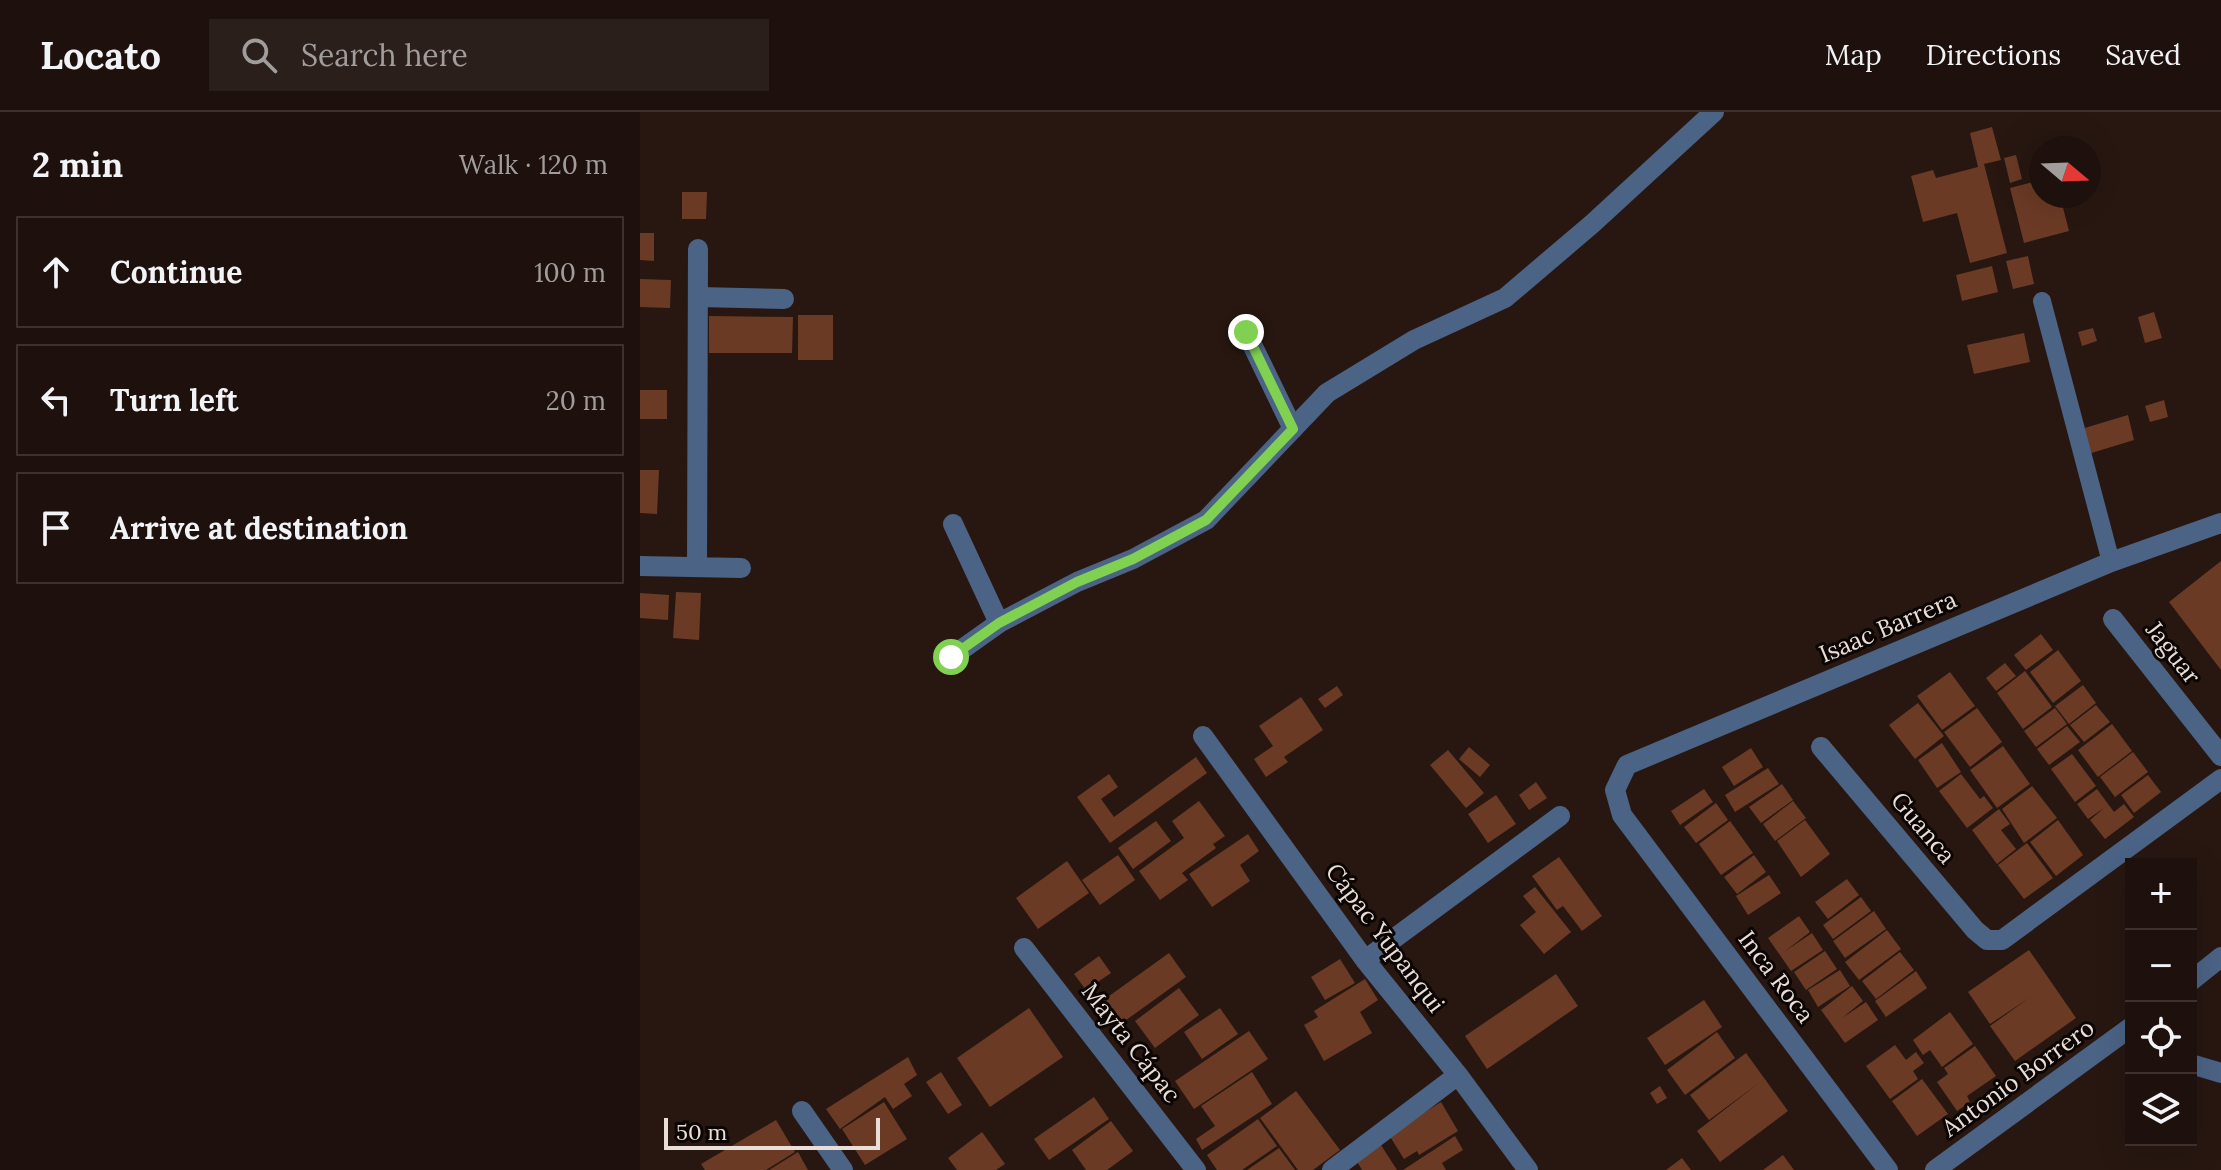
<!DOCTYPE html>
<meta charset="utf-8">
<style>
:root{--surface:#1e110d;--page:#2b1f1b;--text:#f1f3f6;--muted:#a19d9d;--line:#3c312e}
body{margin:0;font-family:Lora,serif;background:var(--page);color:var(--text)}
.controls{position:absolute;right:24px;bottom:24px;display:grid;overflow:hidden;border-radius:0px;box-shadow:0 8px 32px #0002}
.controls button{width:72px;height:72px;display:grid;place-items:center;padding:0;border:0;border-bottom:2px solid var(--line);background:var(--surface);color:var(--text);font:40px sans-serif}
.compass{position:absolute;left:1389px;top:24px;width:72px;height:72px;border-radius:50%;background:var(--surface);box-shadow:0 8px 32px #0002;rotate:109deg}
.scale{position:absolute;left:24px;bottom:20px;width:216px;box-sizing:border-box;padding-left:8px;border:4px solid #eaded9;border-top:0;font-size:22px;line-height:28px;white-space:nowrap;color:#eaded9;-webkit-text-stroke:6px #0b0503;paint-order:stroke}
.stop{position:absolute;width:24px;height:24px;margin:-18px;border:6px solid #80d051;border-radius:50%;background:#fff}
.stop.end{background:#80d051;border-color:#fff;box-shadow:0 2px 8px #0008}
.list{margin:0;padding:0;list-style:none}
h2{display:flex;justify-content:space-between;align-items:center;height:104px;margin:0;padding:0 32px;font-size:34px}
h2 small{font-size:26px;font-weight:400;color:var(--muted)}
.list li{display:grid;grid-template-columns:52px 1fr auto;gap:24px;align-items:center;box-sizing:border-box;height:112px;margin:0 16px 16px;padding:0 16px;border:2px solid var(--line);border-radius:0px}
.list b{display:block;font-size:30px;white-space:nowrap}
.list em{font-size:26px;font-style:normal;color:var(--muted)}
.icon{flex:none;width:44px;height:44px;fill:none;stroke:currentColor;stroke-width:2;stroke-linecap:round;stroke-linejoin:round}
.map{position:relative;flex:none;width:1581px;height:1058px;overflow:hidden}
header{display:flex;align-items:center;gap:48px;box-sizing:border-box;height:112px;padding:0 40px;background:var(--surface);border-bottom:2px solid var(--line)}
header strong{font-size:38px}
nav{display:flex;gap:44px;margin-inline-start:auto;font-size:28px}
.search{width:560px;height:72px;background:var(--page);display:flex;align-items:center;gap:20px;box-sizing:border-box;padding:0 28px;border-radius:0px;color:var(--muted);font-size:30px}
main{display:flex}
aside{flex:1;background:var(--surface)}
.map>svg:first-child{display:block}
</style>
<header>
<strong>Locato</strong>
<div class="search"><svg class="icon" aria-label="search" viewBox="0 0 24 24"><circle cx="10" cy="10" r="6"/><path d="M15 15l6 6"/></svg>Search here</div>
<nav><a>Map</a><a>Directions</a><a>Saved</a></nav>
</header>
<main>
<aside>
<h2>2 min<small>Walk · 120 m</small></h2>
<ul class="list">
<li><svg class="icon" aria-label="ahead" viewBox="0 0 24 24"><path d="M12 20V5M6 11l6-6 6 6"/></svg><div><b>Continue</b></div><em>100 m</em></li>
<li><svg class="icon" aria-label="left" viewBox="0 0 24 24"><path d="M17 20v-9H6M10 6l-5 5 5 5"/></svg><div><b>Turn left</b></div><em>20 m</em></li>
<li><svg class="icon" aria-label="arrive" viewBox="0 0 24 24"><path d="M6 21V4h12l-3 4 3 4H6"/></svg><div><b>Arrive at destination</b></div></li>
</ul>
</aside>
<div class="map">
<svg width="1581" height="1058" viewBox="0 0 1581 1058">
<rect width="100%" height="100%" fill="#281711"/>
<path fill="#6a3a25" d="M1352,15l9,33 -17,4 23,89 -37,10 -13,-50 -34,9 -12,-46 22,-6 3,8 42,-11 -8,-34z
M1376,43l6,24 -12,4 -6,-25z
M1401,68v16h19l9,35 -45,12 -14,-55z
M42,80h25l-1,27h-24z
M0,121h14v28l-14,-1z
M1388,144l6,28 -21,5 -7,-28z
M1352,154l6,26 -36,9 -6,-26z
M0,167l31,1 -1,28 -30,-1z
M1514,200l8,26 -17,5 -7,-26z
M158,203h35v45h-35z
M69,204l84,1 -1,36h-83z
M1453,216l4,13 -15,5 -4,-14z
M1384,221l6,29 -56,12 -7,-29z
M0,278h27v29h-27z
M1524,288l4,17 -18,5 -5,-16z
M1488,303l6,25 -49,15 -7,-25z
M0,358h19l-2,44 -17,-1z
M1581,449v109l-52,-68z
M36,480l25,1 -2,47 -26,-2z
M0,481l29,2 -1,25 -28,-2z
M1401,522l12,16 -27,20 -12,-15z
M1418,538l23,31 -28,22 -23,-31z
M1365,551l11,13 -20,15 -10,-13z
M1385,559l27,36 -29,22 -26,-36z
M1310,560l25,34 -33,24 -25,-34z
M1443,573l13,18 -27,21 -14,-18z
M697,574l6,9 -18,13 -7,-9z
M661,585l22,33 -39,27 4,5 -22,15 -12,-18 19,-13 -14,-20z
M1278,591l26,33 -29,23 -26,-34z
M1456,593l14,17 -26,20 -14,-17z
M1337,596l25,34 -32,25 -26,-35z
M1415,596l12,16 -31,23 -12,-16z
M1472,612l20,27 -34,26 -20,-27z
M1427,614l13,16 -31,23 -12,-16z
M1302,631l19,29 -24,16 -19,-28z
M1363,634l27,38 -33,24 -27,-38z
M829,635l21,18 -10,12 -21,-18z
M1111,636l12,19 -29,19 -12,-19z
M808,638l36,43 -18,15 -36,-43z
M1493,640l15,20 -33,25 -15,-20z
M1432,642l24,32 -21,16 -24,-33z
M556,645l11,16 -97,70 -33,-46 32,-23 9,13 -17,12 13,18z
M1128,656l11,16 -44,28 -10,-17z
M1321,662l19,25 4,-3 9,12 -26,20 -28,-37z
M1508,663l13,17 -27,21 -13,-18z
M896,670l11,16 -18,12 -10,-15z
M1142,672l11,16 -32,23 -12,-16z
M1392,674l25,32 -33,25 -22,-34z
M1064,677l9,13 -33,23 -9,-14z
M1457,677l17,23 10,-8 10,13 -29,22 -15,-19 14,-12 -16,11 -11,-15z
M856,683l20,29 -28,19 -20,-29z
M559,689l26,35 -12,8 3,4 -34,25 6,7 -28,20 -21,-29 45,-33 -12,-17z
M1153,689l13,17 -31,23 -12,-17z
M1076,691l12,17 -32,23 -12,-16z
M1359,697l11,15 -9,6 15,19 -19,15 -25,-34z
M1165,708l25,34 -29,23 -24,-36z
M1418,708l25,35 -27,21 -26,-34z
M516,709l15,20 -38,28 -15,-21z
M1090,709l23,32 -32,22 -22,-31z
M608,722l11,17 -19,14 10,16 -38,26 -23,-33z
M1387,731l26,35 -29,21 -26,-34z
M478,743l17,25 -35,25 -18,-25z
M1114,743l12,17 -29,22 -13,-17z
M919,745l43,59 -20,15 -19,-25 -6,4 -25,-34z
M427,749l22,32 -51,36 -22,-31z
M1129,763l12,18 -33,22 -12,-19z
M1207,767l12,16 -31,24 -13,-17z
M895,775l36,45 -27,22 -24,-29 16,-13 -13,-16z
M1221,785l10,14 -38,28 -10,-14z
M1234,799l12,18 -41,29 -12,-17z
M1159,804l11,16 -26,20 28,-19 11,17 -32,21 -23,-33z
M1247,818l14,19 -42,31 -14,-18z
M1389,838l47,68 -61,43 -25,-35 39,-28 -39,26 -22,-32z
M1185,839l12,18 -31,21 -12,-18z
M1260,840l14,18 -38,29 -14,-18z
M529,841l17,24 -71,51 -17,-24z
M459,844l12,17 -25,17 -12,-16z
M700,847l15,24 -30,17 -14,-23z
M1200,858l10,16 -32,21 -10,-17z
M1276,859l11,17 -41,29 -11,-16z
M916,862l22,32 -91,63 -22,-33z
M725,867l13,21 -18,12 12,21 -48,28 -20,-36 14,-8 -4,-6z
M1212,874l11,15 -21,17 24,-16 12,18 -33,23 -24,-33z
M539,876l20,27 -44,33 -20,-27z
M1064,888l18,27 -57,38 -18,-27z
M389,896l34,49 -73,50 -33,-49z
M580,896l18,26 -36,25 -18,-27z
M1310,900l23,32 -31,23 -12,-17 -7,5 -10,-15z
M609,919l19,28 -74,50 -19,-28z
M1077,920l18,26 -50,37 -18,-25z
M1255,933l11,15 10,-8 8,11 -11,8 5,8 -28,20 -24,-33z
M1335,934l21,30 -29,20 3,6 -13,9 -20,-29 11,-8 -4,-6z
M1106,941l42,58 -68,51 -23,-31 62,-48 -50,37 -19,-25z
M268,945l9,18 -13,9 8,12 -19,13 -8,-12 -45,32 -14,-20z
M301,960l21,33 -14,9 -22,-32z
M612,960l20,32 -70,46 -6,-11 19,-13 -14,-20z
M1282,967l26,35 -31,22 -25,-35z
M1020,974l7,12 -10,6 -7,-11z
M656,979l44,59 -27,20h-15l-38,-52z
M454,985l15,22 -60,41 -15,-21z
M244,990l23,37 -42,26 -23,-36z
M801,990l17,29 -39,24 -2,-4 -13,8 -15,-24z
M618,1007l19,27 -35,24h-25l-10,-15z
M136,1008l19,32 -29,18h-61l-4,-6z
M471,1009l22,30 -26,19h-21l-14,-20z
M342,1020l23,32 -9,6h-39l-9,-12z
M815,1024l8,14 -21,13 4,7h-43z
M739,1030l18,28h-35l-7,-12z
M639,1036l16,22h-48z
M158,1040l10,18h-39z
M1143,1043l11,15h-31z
M1042,1046l9,12h-25z"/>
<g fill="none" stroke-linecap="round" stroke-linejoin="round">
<path stroke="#4b6385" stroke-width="18" d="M1402,189l69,261"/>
<path stroke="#4b6385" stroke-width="20" d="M58,185l86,2
M606,220l47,97
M313,412l46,99
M0,454l101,2
M57,455l1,-318
M1473,507l108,137
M311,545l48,-34 78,-41 56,-23 73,-39 121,-127 87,-53 91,-42 87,-74 122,-112
M563,624l162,224 93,115 70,95
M1181,635l154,183 12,10h15l219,-161
M384,836l172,222
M725,848l195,-144
M1551,869l30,-24
M1551,952l30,9
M162,999l41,59
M692,1058l126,-95
M1248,1058l-266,-355 -7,-25 12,-25 484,-203 110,-39
M1295,1058l196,-143"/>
</g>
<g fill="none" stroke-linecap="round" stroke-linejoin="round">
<path stroke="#80d051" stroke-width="10" d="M311,545l48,-34 78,-41 56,-23 73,-39 87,-91 -47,-97"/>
</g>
<g text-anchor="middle" stroke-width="6" stroke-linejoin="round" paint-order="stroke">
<g font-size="24" fill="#eaded9" stroke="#0b0503">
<text transform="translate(1248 515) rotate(-23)" y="8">Isaac Barrera</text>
<text transform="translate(1533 541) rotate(52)" y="8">Jaguar</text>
<text transform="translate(1283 716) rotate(50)" y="8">Guanca</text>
<text transform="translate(745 826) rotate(53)" y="8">Cápac Yupanqui</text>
<text transform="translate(1136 865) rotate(53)" y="8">Inca Roca</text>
<text transform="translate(491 931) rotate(52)" y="8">Mayta Cápac</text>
<text transform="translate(1378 966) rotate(-36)" y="8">Antonio Borrero</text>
</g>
</g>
</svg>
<div class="controls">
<button>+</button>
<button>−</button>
<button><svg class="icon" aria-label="locate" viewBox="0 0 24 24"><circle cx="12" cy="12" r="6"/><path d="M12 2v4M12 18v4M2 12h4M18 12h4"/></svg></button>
<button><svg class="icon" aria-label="layers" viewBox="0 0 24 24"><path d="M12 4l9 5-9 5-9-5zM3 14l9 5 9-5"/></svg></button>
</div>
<svg class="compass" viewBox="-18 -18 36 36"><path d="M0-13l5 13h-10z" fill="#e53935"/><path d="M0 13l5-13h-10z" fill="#a19d9d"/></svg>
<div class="scale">50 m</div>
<div class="stop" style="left:311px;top:545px"></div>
<div class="stop end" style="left:606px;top:220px"></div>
</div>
</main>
